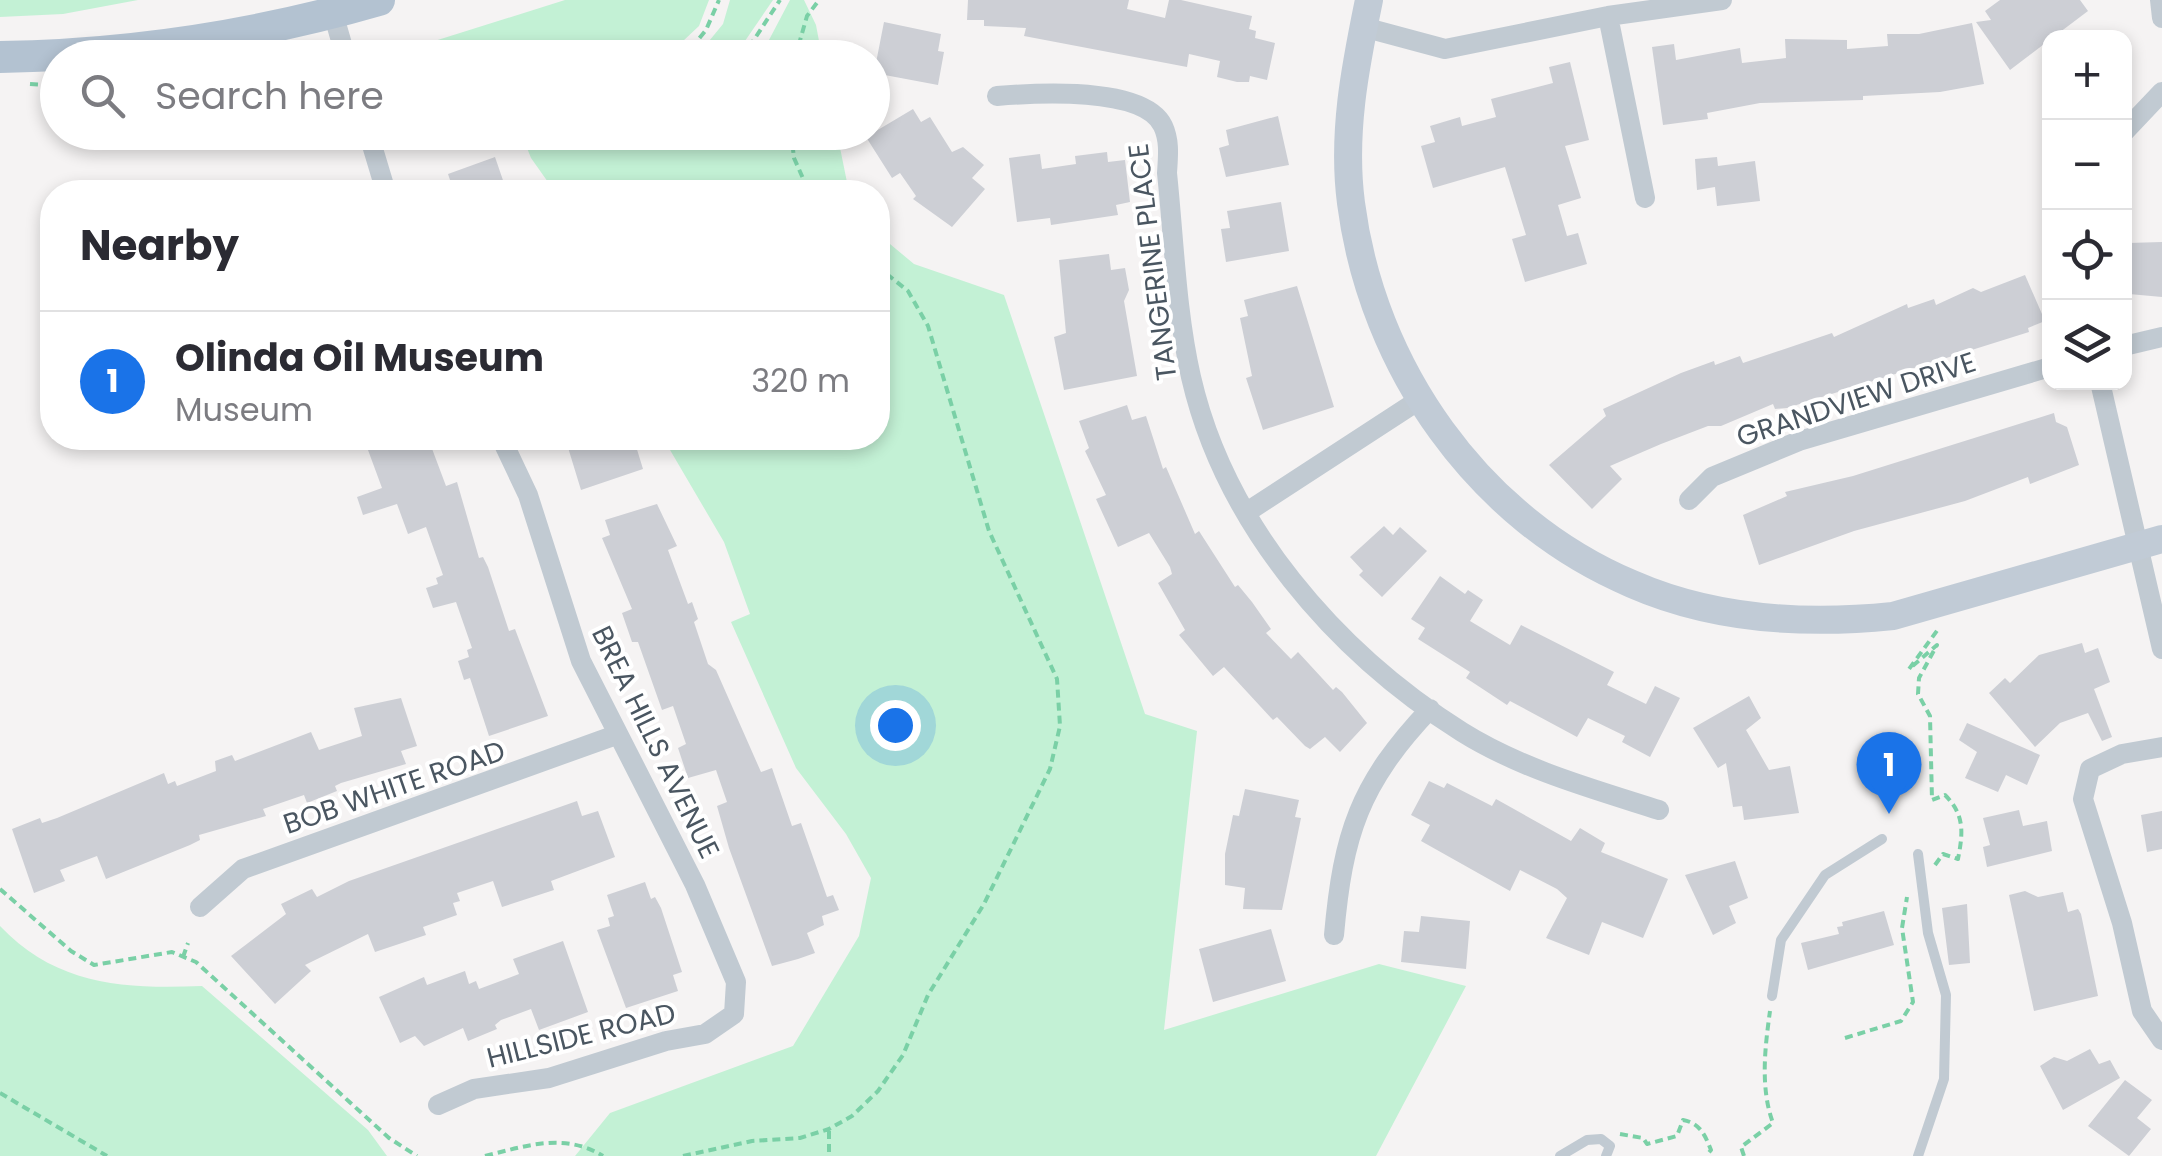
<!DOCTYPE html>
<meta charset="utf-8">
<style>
:root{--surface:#fff;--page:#f7f7f7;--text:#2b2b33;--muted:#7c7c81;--line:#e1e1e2;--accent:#1a73e8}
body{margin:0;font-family:Poppins,sans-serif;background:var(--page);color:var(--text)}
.controls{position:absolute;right:30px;top:30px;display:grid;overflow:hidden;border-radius:20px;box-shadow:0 5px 15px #0003}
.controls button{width:90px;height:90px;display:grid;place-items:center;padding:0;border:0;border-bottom:2px solid var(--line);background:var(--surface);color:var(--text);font:50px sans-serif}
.you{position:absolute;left:895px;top:725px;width:35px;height:35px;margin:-25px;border:8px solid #fff;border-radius:50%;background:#1a73e8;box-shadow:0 0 0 15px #1a73e833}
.badge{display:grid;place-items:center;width:65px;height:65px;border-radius:50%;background:var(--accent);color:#fff;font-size:32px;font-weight:700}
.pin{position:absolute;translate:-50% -82px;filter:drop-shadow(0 2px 5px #0008)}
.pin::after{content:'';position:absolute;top:52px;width:35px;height:30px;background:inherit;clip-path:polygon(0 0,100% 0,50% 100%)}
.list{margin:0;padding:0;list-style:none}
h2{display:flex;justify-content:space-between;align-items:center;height:130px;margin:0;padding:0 40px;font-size:42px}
h2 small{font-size:32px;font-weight:400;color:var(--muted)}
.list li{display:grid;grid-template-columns:65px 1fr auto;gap:30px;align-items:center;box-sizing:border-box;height:140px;padding:0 40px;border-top:2px solid var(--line)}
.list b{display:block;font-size:38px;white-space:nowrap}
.list p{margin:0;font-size:32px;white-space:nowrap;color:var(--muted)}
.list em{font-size:32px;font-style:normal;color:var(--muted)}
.icon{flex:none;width:55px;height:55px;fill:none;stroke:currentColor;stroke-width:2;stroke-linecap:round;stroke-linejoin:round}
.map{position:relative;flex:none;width:2162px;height:1156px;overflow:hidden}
.search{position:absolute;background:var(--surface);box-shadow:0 5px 15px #0003;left:40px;top:40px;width:850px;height:110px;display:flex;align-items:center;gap:25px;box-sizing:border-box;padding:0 35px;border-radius:55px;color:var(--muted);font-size:38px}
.panel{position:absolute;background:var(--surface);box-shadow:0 5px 15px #0003;left:40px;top:180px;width:850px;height:270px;border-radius:40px}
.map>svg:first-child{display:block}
</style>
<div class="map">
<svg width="2162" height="1156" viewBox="0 0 2162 1156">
<rect width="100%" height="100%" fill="#f5f3f3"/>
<path fill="#c3f1d5" d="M0,0h138l-75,14 -63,3z
M565,0h144l-10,26 -33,31h-105l-57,-17 -90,14 -5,-5z
M730,0h43l-39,57h-38l27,-33z
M790,0h14l12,25 6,32h-62z
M633,133h204l12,59h-294l-24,-34 -10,-25h74l7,5z
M878,234l36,30 90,31 141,419 52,17 -33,299 215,-66 87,22 -90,170h-801l35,-43 183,-67 66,-110 12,-58 -25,-44 -50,-66 -65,-146 19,-8 -26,-72 -61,-104h215z
M0,926c57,60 125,63 202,60l166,144 19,26h-387z"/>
<path fill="#cdcfd5" d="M968,0h161l-2,9 38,9 4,-18h12l71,16 -3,13 7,2 -1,7 20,5 -8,37 -17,-4 -1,6h-12l-20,-5 3,-16 -31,-7 -2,13 -163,-31 2,-8 -42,-2v-6h-17z
M2000,0h80l8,11 -78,59 -34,-48 15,-2 -6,-9z
M884,22l57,12 -3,17 6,1 -6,33 -64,-12z
M1972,23l12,61 -44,8 -77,4v4l-103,3 -53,10 1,6 -45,6 -11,-78 22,-3 2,16 64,-12 2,15 44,-5 -1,-19 62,1v9l41,-3 -1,-12h32z
M1570,62l19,78 -24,6 16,52 -23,7 9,31 11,-3 9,31 -62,18 -13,-43 14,-4 -21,-68 -72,21 -12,-42 14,-4 -5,-16 30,-9 2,9 34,-9 -5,-18 62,-16 -4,-16z
M913,109l8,13 9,-5 22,35 11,-5 21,18 -12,13 13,11 -33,38 -39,-28 3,-3 -16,-23 -8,5 -26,-41z
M1278,116l11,49 -63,12 -7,-29 10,-3 -3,-15z
M1107,152l1,10 17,-2 5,42 -14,3 2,10 -67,10 -1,-7 -33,4 -8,-64 31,-4 2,15 34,-5 -1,-8z
M495,157l12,35h-53l-6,-18z
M1717,157l1,9 37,-5 5,40 -43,5 -2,-19 -18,3 -2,-31z
M1281,202l8,49 -63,11 -5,-33 9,-1 -3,-17z
M2162,242v55l-33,-3 -1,-51z
M1109,254l2,16 14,-2 4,22 -5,11 13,75 -73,14 -10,-53 12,-4 -7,-73z
M2025,275l20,46 -17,7 1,4 -242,76 -12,1 -2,-5 -52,22h-13l-47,18 -51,22 12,13 -30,30 -43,-44 57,-49 -3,-7 78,-36 33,-12 1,4 25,-9 3,7 89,-30 2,4 73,-33 1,4 26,-9 2,6 37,-17 8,4z
M1297,286l37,121 -71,23 -17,-52 6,-2 -12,-58 8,-2 -4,-16z
M1127,405l5,15 14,-4 17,53 3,-2 29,67 4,-3 36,56 3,-2 14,17 19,27 -5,4 25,26 7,-7 35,38 3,-3 6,5 25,31 -27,29 -15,-15 -15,12 -5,-3 -28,-29 -4,3 -49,-53 -11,9 -34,-41 6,-5 -27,-47 14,-9 -2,-7 -21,-34 -31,14 -22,-48 10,-4 -21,-44 4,-3 -10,-27z
M2054,413l2,9 11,5 12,38 -49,19 -2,-7 -63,24 -111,30 -95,34 -16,-50 44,-19 -2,-4 68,-16z
M377,438h51l18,48 11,-4 22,76 4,-1 5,10 21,64 6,-2 33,87 -59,20 -19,-58 -6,2 -6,-19 11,-4 -2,-7 5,-2 -16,-46 -23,6 -7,-20 12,-4 -2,-6 7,-3 -17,-48 -18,7 -11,-30 -34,11 -6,-18 25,-9 -14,-38 12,-5z
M578,438h34l4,11 19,-6 8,26 -62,21 -15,-49z
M657,504l20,42 -9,4 20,54 4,-2 6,17 -4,3 14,42 8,6 45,102 11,-4 20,58 9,-3 26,74 6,-2 6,15 -17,6 2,9 -17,8 8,20 -17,6 -26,7 -43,-118 -12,-42 10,-4 -11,-32 -28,8 -10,-30 8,-4 -13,-38 -11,4 -24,-68h-6l-10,-29 10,-4 -30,-71 8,-3 -5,-15z
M1384,526l9,9 7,-8 27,24 -45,46 -23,-22 4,-4 -13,-14z
M1440,576l25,18 3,-4 15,10 -13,21 40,24 11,-20 93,47 -7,13 39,19 9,-18 25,12 -30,59 -28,-15 3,-6 -37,-18 -11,19 -67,-36 -3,4 -41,-27 4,-6 -52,-33 7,-11 -14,-9z
M2082,643l3,10 13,-5 12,34 -16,7 18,48 -10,4 -14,-28 -28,10 -25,24 -46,-54 16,-15 5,5 29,-28z
M1749,696l12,22 -15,12 23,40 21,-4 9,47 -55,7 -2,-14 -9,1 -7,-44 -8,5 -25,-40z
M401,698l16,48 -16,5 5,13 -65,19 -6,3 2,5 -30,12 -3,-8 -41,14 3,7 -67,19 1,5 -10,5 -84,34 -9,-23 -37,14 5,11 -31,12 -22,-64 28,-11 2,5 15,-5 107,-45 4,11 7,-3 2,5 39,-15 -1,-10 17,-6 3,6 76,-29 8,18 43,-14 -8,-28z
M1967,723l73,32 -13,30 -21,-10 -8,17 -33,-14 12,-26 -18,-12z
M1429,781l15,7 3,-5 45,23 4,-7 75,42 9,-13 25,15 -4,9 67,27 -25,59 -41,-16 -13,33 -43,-17 21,-40 -10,-9 -37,-19 -10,21 -89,-50 9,-16 -19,-10z
M1245,789l54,11 -4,17 6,1 -19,92 -39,-1 2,-21 -20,-3v-31l8,-39 6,1z
M577,801l5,15 16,-5 17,46 -64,24 3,9 -52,17 -9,-26 -36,12 3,8 -7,2 4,12 -34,12 3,8 -51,17 -7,-18 -63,31 6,6 -36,33 -44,-48 55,-42 -5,-10 31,-15 5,8 32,-16z
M2019,810l4,16 24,-5 5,30 -65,16 -4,-20 7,-2 -7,-27z
M2162,811v38l-15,3 -6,-37z
M1735,861l13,37 -19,8 7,17 -23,12 -28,-60z
M645,882l6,17 4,-2 6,11 21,64 -9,3 5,16 -52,17 -29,-78 13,-4 -2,-8 6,-2 -7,-21z
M2025,891l13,6 25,-5 5,20 10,-3 3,5 17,82 -64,15 -25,-116z
M1967,904l3,59 -21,2 -7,-57z
M1884,911l10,34 -86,25 -7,-27 38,-9 -2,-7 6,-1 -1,-4z
M1421,916l49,5 -4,48 -65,-7 3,-31 15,1z
M1271,929l15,52 -73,21 -14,-53z
M563,941l25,71 -49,18 -8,-21 -30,11 -6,5 2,4 -29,12 -5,-13 -39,18 -9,-10 -15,7 -21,-46 45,-20 3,8 38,-14 4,13 7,-3 3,8 40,-15 -6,-15z
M2090,1049l9,15 11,-4 10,18 -57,32 -23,-44 14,-9 13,4z
M2125,1080l27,20 -15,18 14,11 -22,27 -41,-30z"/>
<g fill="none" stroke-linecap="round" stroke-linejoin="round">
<path stroke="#7ad0a6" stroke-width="4" stroke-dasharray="8 5" stroke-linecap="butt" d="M392,52c52,16 99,-17 154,6
M683,58l23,-28 13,-30
M742,58l38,-58
M795,58l12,-42 12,-16
M30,84l28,2
M791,132l3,26 15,34
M1935,865l8,-11 15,5c5,-26 7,-44 -13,-64l-13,5 -2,-84 -12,-22 1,-16 18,-33 -28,24 30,-41
M0,889l71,62 23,14 78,-13 24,10 193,176 28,18
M183,957l5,-14
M1845,1038l56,-17 12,-19 -11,-74 5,-31
M0,1093l107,63
M829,1131v25
M1620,1134l23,4 4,6 30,-8 6,-16c17,3 22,15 28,30l-5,6
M485,1156c41,-10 79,-24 118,0
M683,1156l69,-15 48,-3 29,-9 23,-13 26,-25 25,-36 25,-60 56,-91 66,-135 10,-43 -3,-47 -68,-148 -61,-205 -20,-35 -30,-24
M1744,1156l-3,-9 32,-24c-13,-35 -8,-76 -3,-112"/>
<path stroke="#c1cad2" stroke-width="10" d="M1918,854l10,79 18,62 -2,84 -26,77
M1772,996l9,-56 44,-65 57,-36
M1560,1156l27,-16 14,-1 9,7 -4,10"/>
<path stroke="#c1cad2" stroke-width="20" d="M2160,0l2,18
M333,13l13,45
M1608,16l37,182
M1363,27l82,22 163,-33 114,-16
M997,96c37,-3 147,-10 166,30 7,15 5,31 4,47 7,67 9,138 24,204 34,148 144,275 271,355 59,37 131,57 197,78
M368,132l18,60
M2124,132l38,-40
M2124,346l38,-9
M2100,382l62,267
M1689,500l23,-23 87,-36 251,-74
M1247,512l172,-112
M2162,747l-40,7 -32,15 -7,30 39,124 20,88 20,29
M200,907l43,-38 373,-134
M1334,935c9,-101 25,-151 96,-226
M438,1105l36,-16 75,-11 117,-37 39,-7 29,-20 2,-32 -41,-97 -114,-224 -53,-166 -27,-57"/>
<path stroke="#c1cbd6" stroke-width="28" d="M1369,0c-14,68 -27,134 -18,203 21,164 127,316 281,381 82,36 173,41 261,32l269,-77"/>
<path stroke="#b3c2d1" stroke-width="32" d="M0,57c129,-2 255,-21 379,-57"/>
</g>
<g text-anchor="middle" stroke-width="8" stroke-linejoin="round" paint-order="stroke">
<g font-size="28" fill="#4a5661" stroke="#fff">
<text transform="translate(1152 262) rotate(-97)" y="10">TANGERINE PLACE</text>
<text transform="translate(1856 399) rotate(-18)" y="10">GRANDVIEW DRIVE</text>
<text transform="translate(656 742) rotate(64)" y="10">BREA HILLS AVENUE</text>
<text transform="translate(394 787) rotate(-19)" y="10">BOB WHITE ROAD</text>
<text transform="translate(581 1035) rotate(-14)" y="10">HILLSIDE ROAD</text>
</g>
</g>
</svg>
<div class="controls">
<button>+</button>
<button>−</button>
<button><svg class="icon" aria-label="locate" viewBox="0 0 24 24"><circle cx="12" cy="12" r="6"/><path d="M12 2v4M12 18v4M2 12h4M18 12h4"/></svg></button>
<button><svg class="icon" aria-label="layers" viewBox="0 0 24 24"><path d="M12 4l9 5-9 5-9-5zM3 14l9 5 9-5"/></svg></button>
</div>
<div class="you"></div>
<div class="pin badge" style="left:1889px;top:814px">1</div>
<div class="search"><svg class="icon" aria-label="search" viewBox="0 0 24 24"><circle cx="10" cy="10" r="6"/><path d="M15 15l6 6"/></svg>Search here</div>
<section class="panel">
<h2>Nearby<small></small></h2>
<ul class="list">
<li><span class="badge">1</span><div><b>Olinda Oil Museum</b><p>Museum</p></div><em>320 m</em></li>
</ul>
</section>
</div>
